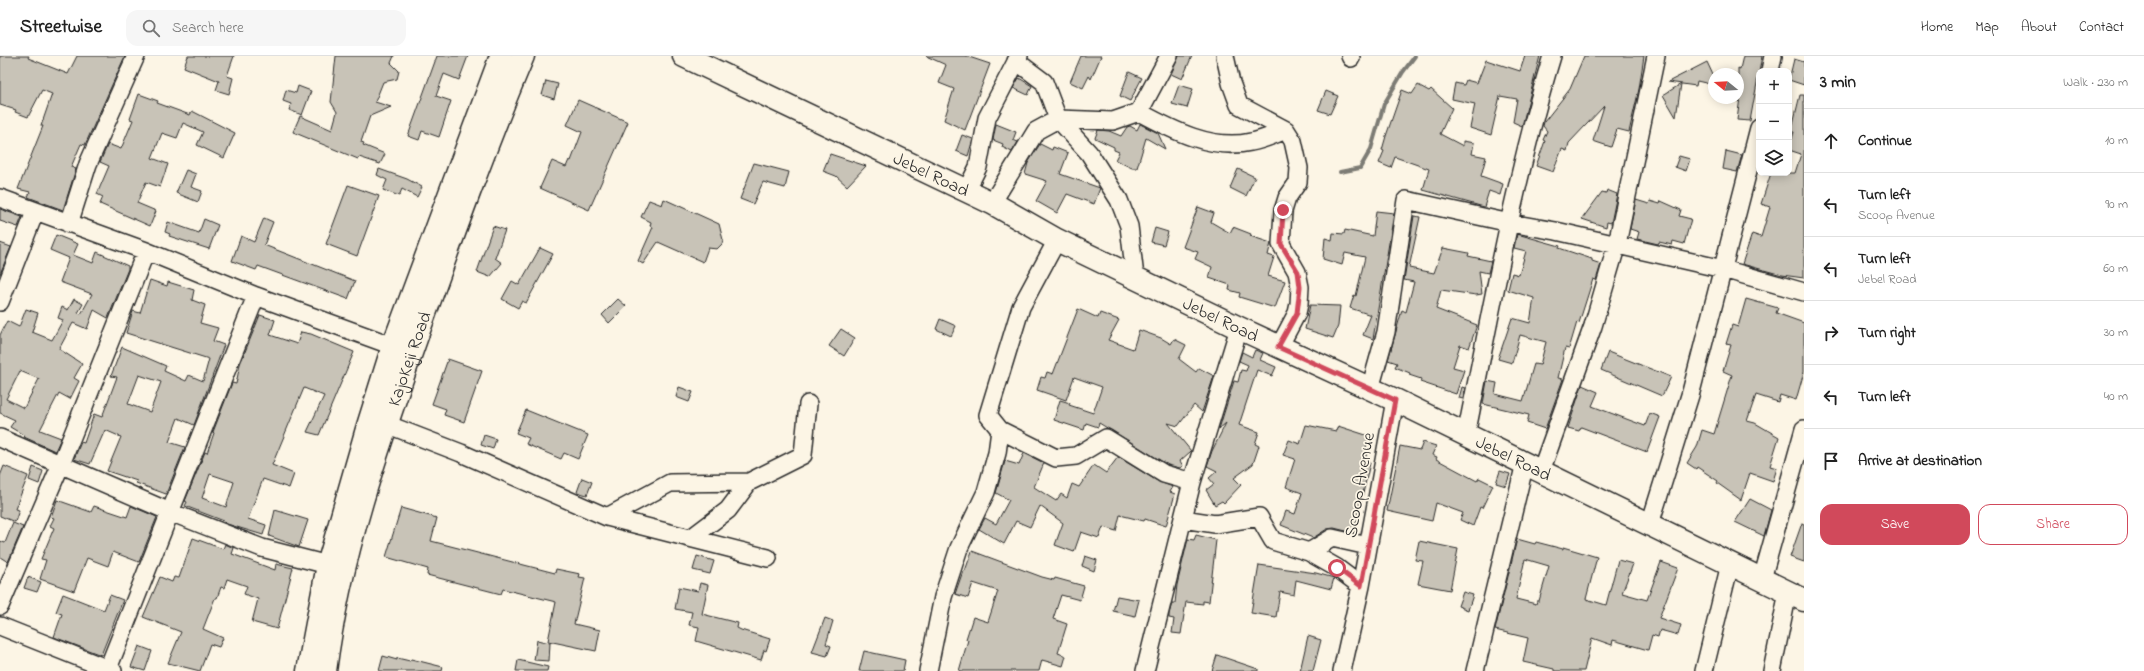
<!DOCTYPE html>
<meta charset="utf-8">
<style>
:root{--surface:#fff;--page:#f6f6f6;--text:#222;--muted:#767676;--line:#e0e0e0;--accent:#d1495b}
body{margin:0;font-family:"Indie Flower",sans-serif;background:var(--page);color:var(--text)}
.controls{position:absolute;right:12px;top:12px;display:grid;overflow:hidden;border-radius:8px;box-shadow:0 2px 10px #0003}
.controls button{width:36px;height:36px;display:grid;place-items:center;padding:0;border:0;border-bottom:1px solid var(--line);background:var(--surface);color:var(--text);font:20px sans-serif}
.compass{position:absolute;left:1708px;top:12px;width:36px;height:36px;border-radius:50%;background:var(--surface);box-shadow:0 2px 10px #0003;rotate:288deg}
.stop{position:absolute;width:12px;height:12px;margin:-9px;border:3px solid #d1495b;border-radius:50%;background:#fff}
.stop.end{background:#d1495b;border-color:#fff;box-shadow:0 1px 4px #0008}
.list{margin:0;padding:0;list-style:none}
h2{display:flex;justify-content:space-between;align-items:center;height:52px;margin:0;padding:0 16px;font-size:17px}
h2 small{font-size:13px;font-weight:400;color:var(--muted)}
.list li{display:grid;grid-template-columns:26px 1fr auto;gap:12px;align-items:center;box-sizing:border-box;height:64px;padding:0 16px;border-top:1px solid var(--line)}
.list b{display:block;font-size:15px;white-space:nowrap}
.list p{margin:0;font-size:13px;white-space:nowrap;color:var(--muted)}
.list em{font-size:13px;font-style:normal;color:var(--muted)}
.actions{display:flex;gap:8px;padding:12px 16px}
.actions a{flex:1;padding:9px 0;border:1px solid var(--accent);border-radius:12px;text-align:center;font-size:14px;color:var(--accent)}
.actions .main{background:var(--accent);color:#fff}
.icon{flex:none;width:22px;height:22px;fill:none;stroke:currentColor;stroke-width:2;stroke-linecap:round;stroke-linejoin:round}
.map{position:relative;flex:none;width:1804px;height:615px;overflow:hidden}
header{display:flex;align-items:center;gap:24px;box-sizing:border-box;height:56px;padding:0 20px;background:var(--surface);border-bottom:1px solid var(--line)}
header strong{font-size:19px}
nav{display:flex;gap:22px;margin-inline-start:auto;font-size:14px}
.search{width:280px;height:36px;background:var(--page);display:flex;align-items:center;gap:10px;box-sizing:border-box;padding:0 14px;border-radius:12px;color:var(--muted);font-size:15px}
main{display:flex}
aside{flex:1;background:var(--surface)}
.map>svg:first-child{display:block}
</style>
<header>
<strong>Streetwise</strong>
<div class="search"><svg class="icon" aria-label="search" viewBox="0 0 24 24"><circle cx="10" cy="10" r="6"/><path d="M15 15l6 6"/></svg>Search here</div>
<nav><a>Home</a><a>Map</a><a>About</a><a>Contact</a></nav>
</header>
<main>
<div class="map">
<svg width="1804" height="615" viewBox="0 0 1804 615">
<rect width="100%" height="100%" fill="#fcf5e5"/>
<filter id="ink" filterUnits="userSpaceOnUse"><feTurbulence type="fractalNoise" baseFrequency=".025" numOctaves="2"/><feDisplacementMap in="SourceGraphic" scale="8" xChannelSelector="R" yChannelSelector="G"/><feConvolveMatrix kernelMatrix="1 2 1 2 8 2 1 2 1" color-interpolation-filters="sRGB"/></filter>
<g filter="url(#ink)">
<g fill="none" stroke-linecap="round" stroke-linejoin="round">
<path stroke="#7d7b74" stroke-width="4" d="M1340,116l20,-4 11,-19 13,-45 19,-32 12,-16"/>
</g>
<path fill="#c8c3b7" stroke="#2b2b2b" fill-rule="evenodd" d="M0,0h29l-1,2 40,16 9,-18h48l-40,89 -4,-1 -10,23 5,2 -13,41 -35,-13 2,-5 -12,-3 25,-63h-2l11,-32 -10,-4 -14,27 -13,-5 1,-2 -16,-5z
M188,0h46l-7,20 6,2 -4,16 -13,-4 3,-9 -35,-14z
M336,0h58l-3,7 8,8 -2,8 -14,3 -8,20 16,5 -21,9 -9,26 3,1 -1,2 22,9 -5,10 -21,-7 -1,2 -65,-27 7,-16 32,14 5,-18 -6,-10z
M437,0h31l-9,24 -15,-6 -8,22 15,5 -12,36 -17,-6 -3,9 -11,-4z
M926,0h40l24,8 -25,66 -21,-10 10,-31 -15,-6 7,-18z
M1081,0h20l-10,23 -2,-3 -6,12 -13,-6z
M1179,0h13l-10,23 -11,-5z
M1525,0h15l-18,70 -9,-4 4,-23 -17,-3 -9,39 -21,-7 5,-24 -23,-5 3,-16 9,2 2,-5 11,3 9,-23 34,11z
M1584,0h60l-5,33 -10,43 -12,-3 -6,18 -18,-6 11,-35 -35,37 -2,8 -5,-2 -9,23 -17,-6 9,-25 -2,-1 4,-9 -4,-5 1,-4 26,-33z
M1743,0h19l-12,65 -13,-1 4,-30h-3v-22l2,1z
M1794,3l10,3v23l-15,-5z
M1707,6l7,15v8l-17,-4 -1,5 -28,-4z
M1129,16l13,6 -12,23 -10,-5z
M1019,22l13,8 -4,9 -15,-7z
M546,25l12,3 -4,15 -12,-4z
M1681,28l-5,33 -13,-22z
M1179,29l14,4 -6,19 -15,-4z
M1418,29l11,6 2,-2 21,19 -12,26 23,12v-5l11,2 -2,11 14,3 -5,19 22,8 -3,11 -11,-4 -5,16 -61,-17 6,-21 -34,-12 -4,11 -12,-5 5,-12 -2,-1 4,-14 16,-46 10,4z
M298,30l13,5 -9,24 -13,-5 2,-6 -8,-3 3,-11 10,3z
M1326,35l12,5 -8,18 -12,-4z
M139,38l19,7 -1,2 33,12 2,-4 43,22 -11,25 -27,-13 6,-13 -20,-9 -6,15 -15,-5 -10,25 16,6 -8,23 -14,-5 -9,21 19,8 -6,15 -50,-22 3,-7 -6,-3 12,-28 -9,-4 8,-18 13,5 12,-29 -3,-1z
M1800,39h4v183l-22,-3 -40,-11 10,-30 9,3 9,-30 -9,-3 10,-31h24l6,-19 -12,-4v-2l5,-16h-3z
M578,44l50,22 -39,88 -49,-22 12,-27 14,6 3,-7 2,1 11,-29 -15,-7z
M996,68l20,8 -3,8 5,2 -6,10 -10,-5 1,-3 -10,-4z
M1140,68l18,9 7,16 -19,-11 -9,30h-5l-17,-8 4,-8 -5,-2v-3l-19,-9 3,-8 11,1 12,5 6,-9 3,-1 7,4z
M962,79l11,4 -5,17 -12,-5z
M1040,88l12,6 1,-3 15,6 -8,21 40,14 -6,16 -27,-10 -10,19 -21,-12 11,-20 -22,-7 3,-11z
M1726,95l16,4 -5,17 -14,-3z
M830,98l36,12 -19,20 -11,-10 -13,-5z
M1679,100l11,3 -4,12 -11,-4z
M754,107l35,9 -4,16 -22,-6 -10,22 -13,-5z
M379,113l28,10 15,8 -5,10 -15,-8 -3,7 -16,-6 4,-10 -10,-5z
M1238,113l17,8 -9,19 -16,-8z
M186,114l10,4 -5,13 11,4 -4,11 -22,-9z
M348,129l31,11 -22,60 -31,-12z
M1607,134l10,4 -6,29 -4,-1 -1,5 -24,-8 20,-27 4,1z
M664,143l55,25 4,16 -1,4 -5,5 -9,-1 -5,14 -45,-20 -15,22 -5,-3 15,-34 -3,-1 1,-4 -10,-5 8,-17 13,5z
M1636,144l13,4 1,-3 10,3 1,-3 20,9 -2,6 12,3 -7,25 -11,-3 -1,4 -13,-3 -1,2 -21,-5 2,-7 -9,-3z
M1198,151l16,6 -3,9 19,11 3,-6 18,7 -1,2 21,7 -3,12 6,2 -6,19 17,5 -10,27 -36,-11 1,-4 -11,-3 1,-5 -21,-7 3,-11 -17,-8 3,-7 -15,-5z
M0,153l22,8 -4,10 -18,-6z
M1376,155l18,2 -21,126 -10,-4 8,-20 -21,-7 4,-13 2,1 9,-39 -20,-4 -3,12 -19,-6 2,-21 7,2 1,-7 11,1 1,-4 28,6z
M1414,160l6,1 -11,51 25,5 9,-25 26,5 -1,3 23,5 -3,12 -9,-2 3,23 -6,1 -35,-5 -5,19 41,16 -8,23 -9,-3 -7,22 11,3 -8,24 -36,-12 1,-3 -12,-4 1,-2 -15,-6 2,-4 -9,-3 14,-50 4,2 8,-30 -10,-2z
M264,162l9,4 -9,23 91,36 -7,18 -90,-33 -2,4 -24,-9 9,-25 13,6z
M204,163l14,6 -9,24 -40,-13 1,-2 -5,-2 3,-10 31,11z
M493,170l12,4 -10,28 7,5 -12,14 -13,-5z
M1155,172l13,4 -4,13 -13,-3z
M1517,178l43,12 -1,2 33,11v2l9,3 -5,16 -3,-1 -14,44 -2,-1 -8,27 -4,-1 -7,30 5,1 -18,50 -18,-6 2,-8 -46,-11 4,-23 10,2 -2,11 28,7 11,-37 6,1 6,-23 -26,-7 -8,28 -14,-4 14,-41 18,5 4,-25 -26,-8 4,-17 7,2 7,-24 -12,-3z
M56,179l22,9 -5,11 20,8 4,-11 31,14v3l-20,49 -14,-8 -7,19 -14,-6 -14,26 23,15 -8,14 5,3 -9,18 -11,-6 -19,37 21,8 -6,13 -31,-14 1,-1 -15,-9 5,-7 -15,-7v-78l7,-14 12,6 7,-18 12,4 -6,19 20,8 11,-20 -5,-2 4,-11 6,3 6,-11 9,5 -5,9 3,1 11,-20 -32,-12 9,-24 -19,-8zM20,315l19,8 -15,29 -18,-9z
M0,187l11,4 -11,27z
M540,192l13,6 -27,49 -4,-2 -4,7 -16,-9 10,-18 7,4z
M150,224l17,6 1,-4 26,8 -2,10 13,5 -5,18 18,5 -5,13 11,4 -30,80 -16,-7 -9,24 16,5 -19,47 -30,-11 1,-2 -30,-10 14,-34 -16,-7 -15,34 -16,-5 7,-17 3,1 10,-29 8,3 15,-40 -6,-1 11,-29 44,19 -2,5 22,10 3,-6 14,6 6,-22 -83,-26 7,-22 7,2zM139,319l22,7 -11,30 -22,-8z
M618,243l8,7 -17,17 -7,-8z
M1746,243l32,9 -2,5 28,10v49l-8,28 -16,-5 -2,7 -22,-7 -9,26 8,2 24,14 -9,29 7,2 -4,13 -23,-8 -9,27 -24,-17 1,-2 -21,-14 -1,2 -9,-6 10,-16 5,-17 12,4 18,-59 -9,-4 8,-26 -5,-1 6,-19 6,2z
M1310,249l30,1 -2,20 -5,12 -28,-9z
M1078,253l20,9 2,-5 19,7 -11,20 25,9 6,-19 22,8 10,6 3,-5 12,6 -7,14 17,13 3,-4 15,8 -12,36 -8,-7 -16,21 -10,-3 23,28 -11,10 3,5 -3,2 -12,-3 -69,-42 -1,4 -12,-4 -2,7 -30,-10 6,-20 10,3 -1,2 24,8 9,-26 -28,-10 -8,23 -29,-10 4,-13 4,1 2,-6 6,2z
M260,259l15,5 -5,15 27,9 4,-12 10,2 43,18 -35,83 -12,-3 17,-36 -20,-8 -32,77 22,9 -5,14 -26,-9 -15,40 18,6 -3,10 -36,-11 -3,-3 -39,-15 2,-4 -2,-1 20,-49 2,1 7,-20 -1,-1 19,-49 4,1 4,-20zM210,418l24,8 -8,25 -24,-9z
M940,263l16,7 -5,10 -15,-7z
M841,273l14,9 -11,18 -15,-10z
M1255,294l8,3 -3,7 16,7 -4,9 -15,-6 -18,55 20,7 -4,12 4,2 -6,18 -19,14 7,7 -17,18 -2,-2 -7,4 -9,-15 8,-6 -5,-6 8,-7 -10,-5 5,-15 14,-28 -7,6 15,-48 4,1 3,-12 5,1 2,-6 -9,-4 3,-9 10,5z
M1608,296l63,25 -9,19 -61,-26z
M448,303l34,12 -18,51 -20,-7 2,-6 -14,-5z
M1582,329l16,7 -6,14 53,20 5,-13 10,4 -13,35 -66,-25 -2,4 -11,-3z
M679,331l14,5 -4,10 -13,-5z
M1462,331l3,1 -2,11 -4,-1z
M526,354l62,25 -10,24 -14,-6 -3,6 -35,-15 3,-6 -13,-5z
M1306,369l30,6 2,-5 31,10 -4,15h2l-2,11 5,1 -16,70 -20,-5 -7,1 -14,9 -32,-13 5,-14 9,3 7,-21 -16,-6 9,-28 -12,-4 6,-15 11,4z
M484,379l12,4 -3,10 -12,-4z
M1423,386l13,4 -4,9 5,2 -1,2 41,22 2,-3 14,7 -11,23 -2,-1 -7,19 -13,-6 3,-7 -27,-10 -4,18 -45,-10 13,-65 20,4z
M1024,397l20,10 -10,24 22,14 5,-7 6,4 5,-14 7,3 15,-22 12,8 12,-16 41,25 14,5 -3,5 5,2 -9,32 -21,-7 -1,2 -24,-6 -4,16 -13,-4 -4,11 -18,-6 -7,20 -19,-7 8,-22 -23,-17 -10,21 -14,-6 -12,23 -25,-15 6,-11 11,6 13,-24 -13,-7 9,-32 14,4z
M4,410l24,10 -13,33 4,1 -4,12 -15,-6v-40z
M33,411l10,4 -4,13 -10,-4z
M1500,415l10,3 -4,12 -10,-3z
M582,422l10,4 -5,13 -10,-3z
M1750,443l21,11 -7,26 -29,-14z
M57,444l34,12 3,-6 33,11 4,-11 26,11 -18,45 -26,-10 -5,14 -21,-8 -13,33 -34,-12 6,-19 -5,-1 13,-31 -4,-2 4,-8 -3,-1z
M401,452l36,10 -6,23 124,32 1,-4 24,5 -1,3 6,1 -11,46 26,6 -4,21 -48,-10 8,-39 -53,-13 -2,5 -74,-19 1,-6 -42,-12z
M275,454l33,10 -9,27 -30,-11z
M13,467l10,4 -15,35 -8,-5v-16l5,2z
M1802,467l2,1v38l-14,-5z
M1196,479l20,5 -7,62 -6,-1v3l-17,-2 -5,32 -9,-1 2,-14 -5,-1v-4l3,-11h3l2,-18 11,-46 6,1z
M193,482l30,11 2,-5 9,4 -2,6 43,16 1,-6 17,4 -16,61 -25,-7 6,-23 -14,-5 3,-8 -20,-7 -3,9 -3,-1 -4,11h-2l-12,31 20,9 -4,9 -9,-3 -10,27 -32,-8 13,-31 -38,-15 17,-40 12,5 2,-5 5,1z
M1517,483l18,5 1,-2 27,7v-2l34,10 -11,42 20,6 12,-45 15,4 -11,29 25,7 14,-38 17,6 -19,50 22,7 -3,10 -18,-5 -2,7 -6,-2 -4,15 -35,-10 -1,5 -20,-7 -8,33h-30v-2l-31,-7 5,-24 -33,-8zM1525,503l24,7 -10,35h-2l-1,3 -20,-5z
M1419,485l39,8 -8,41 -32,-6 5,-23 -8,-1z
M972,495l70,26 12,3 1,-2 29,8 -4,14 -19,-5 -8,24 14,5 -9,29 8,3 -3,10 -21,-6 -3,11h-80l9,-31 -2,-1 7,-22 15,5 10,-31 -25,-8 -5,15 -13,-4 8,-23h2z
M697,500l17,5 -4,13 -17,-4z
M1085,500l12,4 -3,11 -12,-5z
M1259,509l57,8 18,5 -3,11 -35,-9 -2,15 -14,-3 -4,25 -25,-4z
M28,521l13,5 -4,10 -13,-4z
M700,527l8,2 -6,29 36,9 -1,5 4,2 29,9 -4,12 -2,-1 -3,10 -65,-19 3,-14 -10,-2 3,-13 -17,-3 4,-22 19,4z
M1463,536l10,3 -5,15 -10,-4z
M63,538l41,16 6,-15 13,5 -22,55 -47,-18 8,-23 -6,-2z
M1117,540l22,4 -4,16 -22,-5z
M825,562l8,3 -7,23 5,2 -4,10 -15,-4z
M1308,580l13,4 -8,31h-13z
M537,584l13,3 -1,18 -15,-1z
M139,590l13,5 -7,20 -14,-4z
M864,595l41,9 -2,11h-44z
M1217,599l41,14v2h-46z
M383,600l14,4v-2l13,3 1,-2 32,8 -1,4h-63z
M518,604l30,7 -1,4h-31z"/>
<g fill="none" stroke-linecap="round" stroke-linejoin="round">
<defs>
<path id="minor" d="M1225,0l6,27 8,22 47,25 7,11 6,27 -1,14 -11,16 -4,13 -2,33 16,28 3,15 -1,17 -2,9 -18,34
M1350,0l1,2
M1016,5l28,21 14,37 31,34 30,47 10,26 6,51
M1770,15l3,-15
M1139,56c33,18 73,39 112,30 12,-2 24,-8 35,-12
M966,135l12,-24 9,-49 32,-62
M0,142l146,53 110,45 137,50
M992,147l44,-72 22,-12 55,2 26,-9 30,-56
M69,168l19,-60 48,-108
M0,246l35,-90
M1370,333l16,-57 20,-132 104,23 46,8 167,38 81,23
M386,368l75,29 146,64 161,41
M1000,374l56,28 20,-2 30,-18 58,36 28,8
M1466,379c26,-127 48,-255 86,-379
M0,382l170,74 92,36 66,17
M1541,415l52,-145 24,-82 39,-188
M607,461l63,-34 79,-1 54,-27 5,-51
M1183,463l32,5 44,-7 14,24 36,11 28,16 24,18
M1650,468l41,-132 68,-264
M691,482l37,-28 21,-28
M1309,496l23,-14 36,8
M1762,523l42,-150
M0,550l61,-142 85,-213
M0,570l113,45
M107,615l149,-375
M928,615l15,-74 16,-49 27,-56 11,-39 3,-23 -12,-15 33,-108 36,-67
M1145,615l47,-189 47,-154
M1342,615l19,-85 34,-186
M1475,615l50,-208
M1704,615l26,-107
M1772,615l16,-79"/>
<g id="major">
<path id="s1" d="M684,0l308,147 65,37 182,88 156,72 409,200"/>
<path d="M308,615l20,-106 39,-136 26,-83 108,-290"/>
<path id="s2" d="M325,615c15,-118 55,-230 94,-341 33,-92 66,-184 104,-274"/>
</g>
</defs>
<use href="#minor" stroke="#2b2b2b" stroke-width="20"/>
<use href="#major" stroke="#2b2b2b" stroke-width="25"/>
<use href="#minor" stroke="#fcf5e5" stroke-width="17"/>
<use href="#major" stroke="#fcf5e5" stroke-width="22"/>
</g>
</g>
<g fill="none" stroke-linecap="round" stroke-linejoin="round" filter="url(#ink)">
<path stroke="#d1495b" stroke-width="5" d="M1283,154l-2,34 17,28 2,15 -3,26 -19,34 117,53 -34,186 -24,-18"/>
</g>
<g text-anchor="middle" stroke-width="3.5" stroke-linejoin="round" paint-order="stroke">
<g font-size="18" fill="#2b2b2b" stroke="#fcf5e5">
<text dy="6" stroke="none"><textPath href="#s1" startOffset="274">Jebel Road</textPath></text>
<text dy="6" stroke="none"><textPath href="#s1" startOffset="598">Jebel Road</textPath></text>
<text dy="6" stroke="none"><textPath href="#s2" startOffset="324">KajoKeji Road</textPath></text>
<text dy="6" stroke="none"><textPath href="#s1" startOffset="922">Jebel Road</textPath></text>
<text transform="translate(1359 429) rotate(-80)" y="6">Scoop Avenue</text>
</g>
</g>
</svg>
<div class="controls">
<button>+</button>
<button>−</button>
<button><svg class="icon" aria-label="layers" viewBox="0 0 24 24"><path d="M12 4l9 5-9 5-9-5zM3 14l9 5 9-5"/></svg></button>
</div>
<svg class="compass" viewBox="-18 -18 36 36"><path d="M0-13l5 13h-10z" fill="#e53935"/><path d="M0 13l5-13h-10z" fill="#767676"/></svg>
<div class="stop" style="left:1337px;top:512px"></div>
<div class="stop end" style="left:1283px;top:154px"></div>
</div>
<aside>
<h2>3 min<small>Walk · 230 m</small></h2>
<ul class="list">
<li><svg class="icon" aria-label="ahead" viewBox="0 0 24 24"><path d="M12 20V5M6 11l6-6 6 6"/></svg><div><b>Continue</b></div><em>10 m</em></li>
<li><svg class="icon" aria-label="left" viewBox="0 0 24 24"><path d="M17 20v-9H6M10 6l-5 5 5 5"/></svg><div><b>Turn left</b><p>Scoop Avenue</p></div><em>90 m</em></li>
<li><svg class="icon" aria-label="left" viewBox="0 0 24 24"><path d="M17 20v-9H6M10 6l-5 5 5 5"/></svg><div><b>Turn left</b><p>Jebel Road</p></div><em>60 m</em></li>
<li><svg class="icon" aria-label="right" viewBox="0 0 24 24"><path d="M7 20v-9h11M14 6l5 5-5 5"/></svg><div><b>Turn right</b></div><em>30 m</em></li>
<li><svg class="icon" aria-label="left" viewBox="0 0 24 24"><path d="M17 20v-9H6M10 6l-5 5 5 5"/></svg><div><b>Turn left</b></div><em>40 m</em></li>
<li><svg class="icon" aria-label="arrive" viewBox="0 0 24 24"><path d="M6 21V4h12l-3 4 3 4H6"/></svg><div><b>Arrive at destination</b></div></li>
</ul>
<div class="actions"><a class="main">Save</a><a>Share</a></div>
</aside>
</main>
